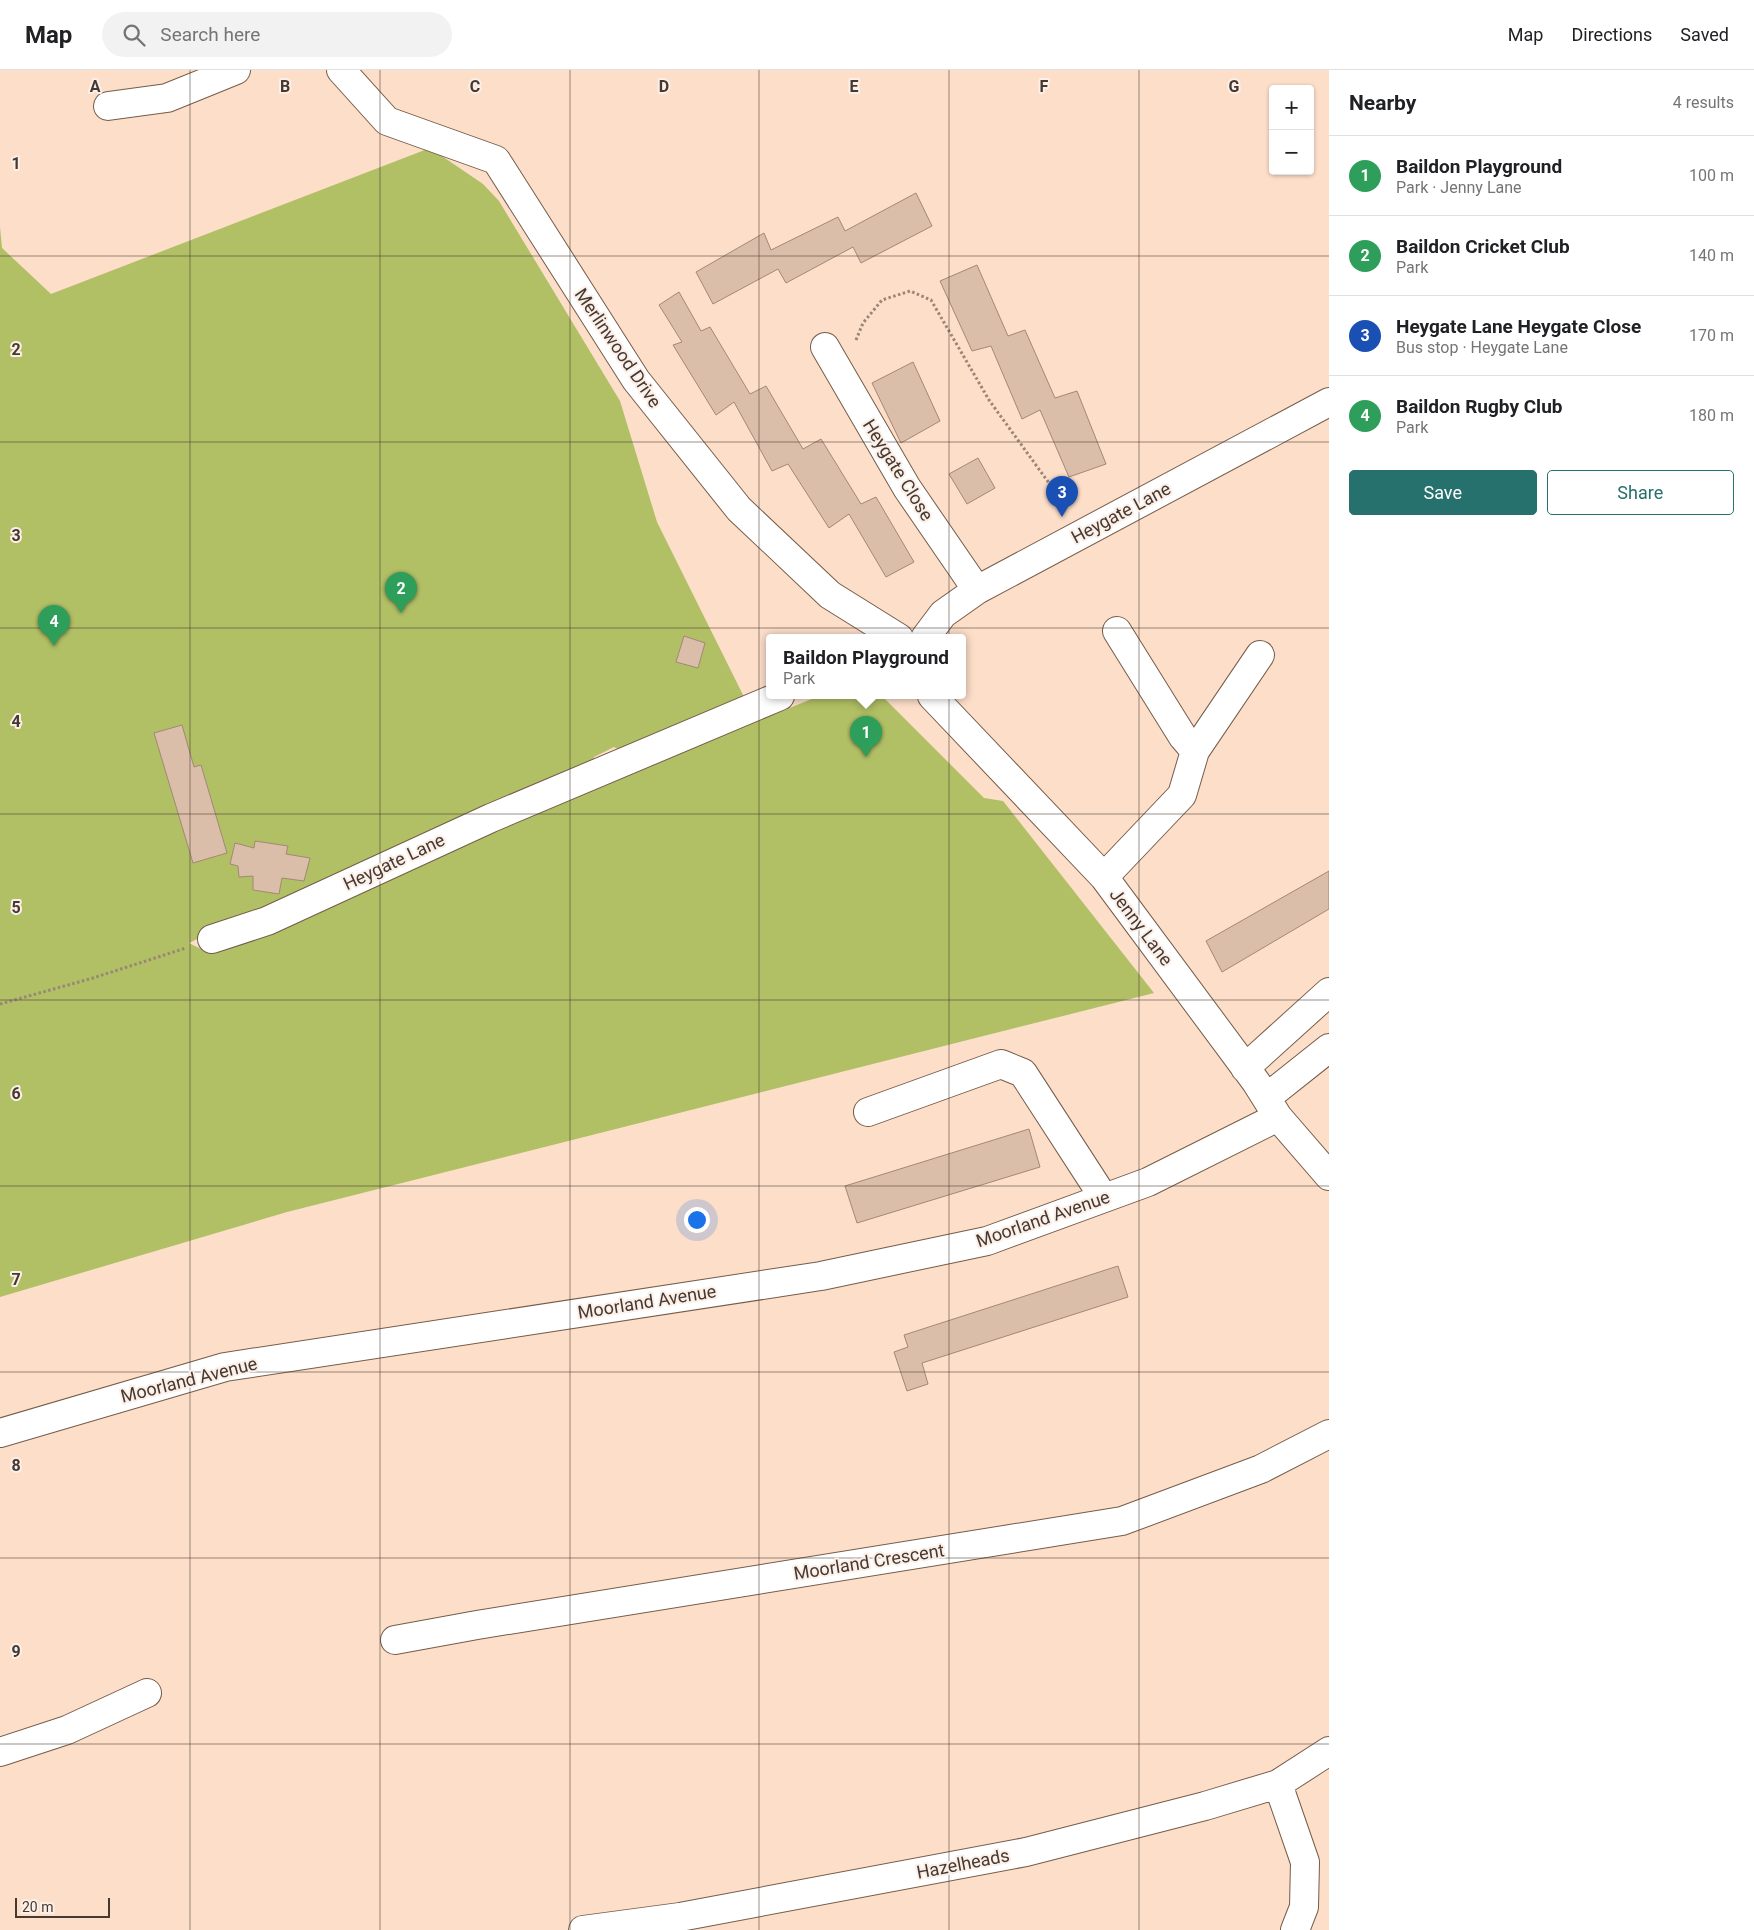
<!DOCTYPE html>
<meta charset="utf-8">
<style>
:root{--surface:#fff;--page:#f2f2f2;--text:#202124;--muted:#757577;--line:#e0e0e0;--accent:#26706d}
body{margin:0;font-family:Roboto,sans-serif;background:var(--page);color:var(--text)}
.controls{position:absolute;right:15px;top:15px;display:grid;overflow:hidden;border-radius:5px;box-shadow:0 1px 4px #0004}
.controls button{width:45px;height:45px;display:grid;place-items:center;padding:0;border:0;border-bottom:1px solid var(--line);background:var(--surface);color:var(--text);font:25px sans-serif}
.scale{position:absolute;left:15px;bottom:12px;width:95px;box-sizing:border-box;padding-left:5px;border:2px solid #453931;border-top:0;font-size:14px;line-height:18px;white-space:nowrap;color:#453931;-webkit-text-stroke:4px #fbefe7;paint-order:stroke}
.you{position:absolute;left:696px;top:1149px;width:18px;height:18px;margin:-12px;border:4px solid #fff;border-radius:50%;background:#1a73e8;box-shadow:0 0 0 8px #1a73e833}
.badge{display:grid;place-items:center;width:32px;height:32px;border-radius:50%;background:var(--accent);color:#fff;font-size:16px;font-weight:700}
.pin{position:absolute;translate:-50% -41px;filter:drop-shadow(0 1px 2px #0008)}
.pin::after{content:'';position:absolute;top:26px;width:18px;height:15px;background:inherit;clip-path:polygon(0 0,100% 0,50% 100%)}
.popup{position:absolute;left:766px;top:564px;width:200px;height:65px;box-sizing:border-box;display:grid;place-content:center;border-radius:5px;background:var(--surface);filter:drop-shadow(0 1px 4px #0005);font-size:16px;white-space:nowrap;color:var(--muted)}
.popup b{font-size:19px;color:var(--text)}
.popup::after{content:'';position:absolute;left:50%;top:100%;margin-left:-10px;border:10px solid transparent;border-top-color:var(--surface)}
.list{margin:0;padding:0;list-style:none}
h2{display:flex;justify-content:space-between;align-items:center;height:65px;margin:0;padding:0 20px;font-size:21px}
h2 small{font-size:16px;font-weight:400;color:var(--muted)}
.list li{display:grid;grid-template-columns:32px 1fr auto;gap:15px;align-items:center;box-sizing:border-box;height:80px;padding:0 20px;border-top:1px solid var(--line)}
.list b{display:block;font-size:19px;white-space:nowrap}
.list p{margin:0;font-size:16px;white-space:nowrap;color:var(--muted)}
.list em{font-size:16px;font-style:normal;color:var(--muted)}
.actions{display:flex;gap:10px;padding:15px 20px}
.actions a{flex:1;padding:11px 0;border:1px solid var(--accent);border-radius:5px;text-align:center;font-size:18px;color:var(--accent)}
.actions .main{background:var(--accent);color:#fff}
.icon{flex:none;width:28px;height:28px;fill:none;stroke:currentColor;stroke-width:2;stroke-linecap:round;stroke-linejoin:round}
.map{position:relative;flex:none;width:1329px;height:1860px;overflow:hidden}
header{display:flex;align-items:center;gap:30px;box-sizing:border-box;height:70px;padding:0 25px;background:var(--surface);border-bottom:1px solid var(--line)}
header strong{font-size:24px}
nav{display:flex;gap:28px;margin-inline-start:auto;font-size:18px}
.search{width:350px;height:45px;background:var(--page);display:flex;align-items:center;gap:12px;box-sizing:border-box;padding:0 18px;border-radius:28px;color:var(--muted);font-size:19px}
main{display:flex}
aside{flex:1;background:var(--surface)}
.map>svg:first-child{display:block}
</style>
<header>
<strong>Map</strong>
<div class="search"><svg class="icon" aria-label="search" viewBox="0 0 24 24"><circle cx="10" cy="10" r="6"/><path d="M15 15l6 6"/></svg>Search here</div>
<nav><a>Map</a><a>Directions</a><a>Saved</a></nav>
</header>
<main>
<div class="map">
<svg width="1329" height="1860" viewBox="0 0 1329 1860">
<rect width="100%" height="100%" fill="#fcdec9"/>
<path fill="#b1bf65" d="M430,78l53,36 16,17 121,200 37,121 91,183 -122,48 -12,-6 -20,10 -2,10 -336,143 -67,33 18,9 185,-81 427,-175h63l102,102 19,3 151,192 -867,219 -287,85v-1070l2,21 49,46z"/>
<path fill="#dbbeaa" stroke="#a38875" d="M916,123l16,33 -71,37 -8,-16 -67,36 -8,-14 -65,35 -17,-32 68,-39 7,17 67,-33 7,14z
M977,195l31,71 17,-6 30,68 22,-7 29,73 -37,13 -29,-67 -18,9 -31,-73 -19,5 -32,-70z
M679,222l22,39 9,-4 40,67 16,-8 37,63 18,-10 40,65 15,-7 38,65 -28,15 -37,-63 -20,14 -41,-64 -16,7 -38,-69 -18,13 -43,-70 9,-3 -23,-37z
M913,292l27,59 -39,22 -29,-60z
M978,388l17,30 -28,16 -18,-30z
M684,566l21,7 -7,25 -22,-6z
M182,655l12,42 7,-2 26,88 -34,10 -39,-130z
M255,771l33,5 -2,8 24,4 -6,23 -22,-3 -3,16 -26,-4v-14l-14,1 -1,-11 -8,-2 5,-21 19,5z
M1329,801v38l-107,63 -16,-31z
M1029,1059l11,38 -183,56 -12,-37z
M1118,1196l10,31 -206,66 6,21 -21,7 -13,-39 14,-5 -4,-12z"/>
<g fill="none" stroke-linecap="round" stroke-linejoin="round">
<defs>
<path id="minor" d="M341,0l46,51 109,39 140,220 103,129 91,86 69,43
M108,36l59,-8 69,-28
M825,277l82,141 70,102
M1117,561l66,106 12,14
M925,568l18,-24 34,-24 352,-188
M932,626l172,181 152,205 22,35 51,59
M1104,807l78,-82 13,-44 65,-96
M212,869l55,-18 224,-103 289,-122
M1245,998l84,-76
M1266,1028l63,-50
M868,1042l133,-48 22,9 81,125
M0,1363l225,-66 596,-91 166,-35 161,-59 130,-65
M395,1570l82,-15 645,-104 139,-52 68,-35
M0,1682l67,-22 80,-37
M1278,1714l27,78 -1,45 -9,23
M583,1860l97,-13 346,-65 179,-46 73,-22 51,-33"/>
</defs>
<use href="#minor" stroke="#755c4a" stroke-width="30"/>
<path stroke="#9a8577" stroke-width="3" stroke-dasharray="2.5 2.5" stroke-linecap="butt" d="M856,270l7,-17 19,-23 28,-9 21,9 58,100 78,108
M0,934l93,-26 93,-30"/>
<use href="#minor" stroke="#fff" stroke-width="28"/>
</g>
<path fill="none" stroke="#453931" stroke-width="1" stroke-opacity="0.55" d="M190,0v1860M380,0v1860M570,0v1860M759,0v1860M949,0v1860M1139,0v1860M0,186h1329M0,372h1329M0,558h1329M0,744h1329M0,930h1329M0,1116h1329M0,1302h1329M0,1488h1329M0,1674h1329"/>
<g text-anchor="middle" stroke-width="4" stroke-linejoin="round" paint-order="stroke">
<g font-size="18" fill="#453931" stroke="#fbefe7">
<text transform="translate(618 278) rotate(56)" y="6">Merlinwood Drive</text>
<text transform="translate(898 400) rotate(58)" y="6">Heygate Close</text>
<text transform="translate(1121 443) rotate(-28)" y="6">Heygate Lane</text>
<text transform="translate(394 792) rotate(-25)" y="6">Heygate Lane</text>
<text transform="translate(1141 857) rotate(53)" y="6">Jenny Lane</text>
<text transform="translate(1043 1149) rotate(-19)" y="6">Moorland Avenue</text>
<text transform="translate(647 1232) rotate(-9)" y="6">Moorland Avenue</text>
<text transform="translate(189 1310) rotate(-14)" y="6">Moorland Avenue</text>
<text transform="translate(869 1492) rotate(-9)" y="6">Moorland Crescent</text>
<text transform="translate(963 1794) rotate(-11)" y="6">Hazelheads</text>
</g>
</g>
<g font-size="16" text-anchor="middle" font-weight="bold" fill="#453931" stroke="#fbefe7" stroke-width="4" stroke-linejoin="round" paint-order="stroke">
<text x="95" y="22">A</text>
<text x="285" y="22">B</text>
<text x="475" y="22">C</text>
<text x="664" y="22">D</text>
<text x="854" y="22">E</text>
<text x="1044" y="22">F</text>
<text x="1234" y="22">G</text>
<text x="16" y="99">1</text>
<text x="16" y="285">2</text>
<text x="16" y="471">3</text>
<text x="16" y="657">4</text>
<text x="16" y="843">5</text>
<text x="16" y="1029">6</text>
<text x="16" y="1215">7</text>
<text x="16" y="1401">8</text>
<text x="16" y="1587">9</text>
</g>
</svg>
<div class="controls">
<button>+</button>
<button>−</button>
</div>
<div class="scale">20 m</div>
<div class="you"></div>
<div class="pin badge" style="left:866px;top:687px;background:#2e9e5b">1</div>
<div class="popup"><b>Baildon Playground</b>Park</div>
<div class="pin badge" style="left:401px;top:543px;background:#2e9e5b">2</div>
<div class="pin badge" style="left:1062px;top:447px;background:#1a4fb4">3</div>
<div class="pin badge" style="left:54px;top:576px;background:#2e9e5b">4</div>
</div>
<aside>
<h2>Nearby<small>4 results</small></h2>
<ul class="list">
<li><span class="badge" style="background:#2e9e5b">1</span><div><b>Baildon Playground</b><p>Park · Jenny Lane</p></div><em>100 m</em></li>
<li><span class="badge" style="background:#2e9e5b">2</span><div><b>Baildon Cricket Club</b><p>Park</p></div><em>140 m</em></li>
<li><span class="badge" style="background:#1a4fb4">3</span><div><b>Heygate Lane Heygate Close</b><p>Bus stop · Heygate Lane</p></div><em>170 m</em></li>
<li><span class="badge" style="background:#2e9e5b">4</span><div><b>Baildon Rugby Club</b><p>Park</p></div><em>180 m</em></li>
</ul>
<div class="actions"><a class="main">Save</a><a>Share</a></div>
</aside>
</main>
